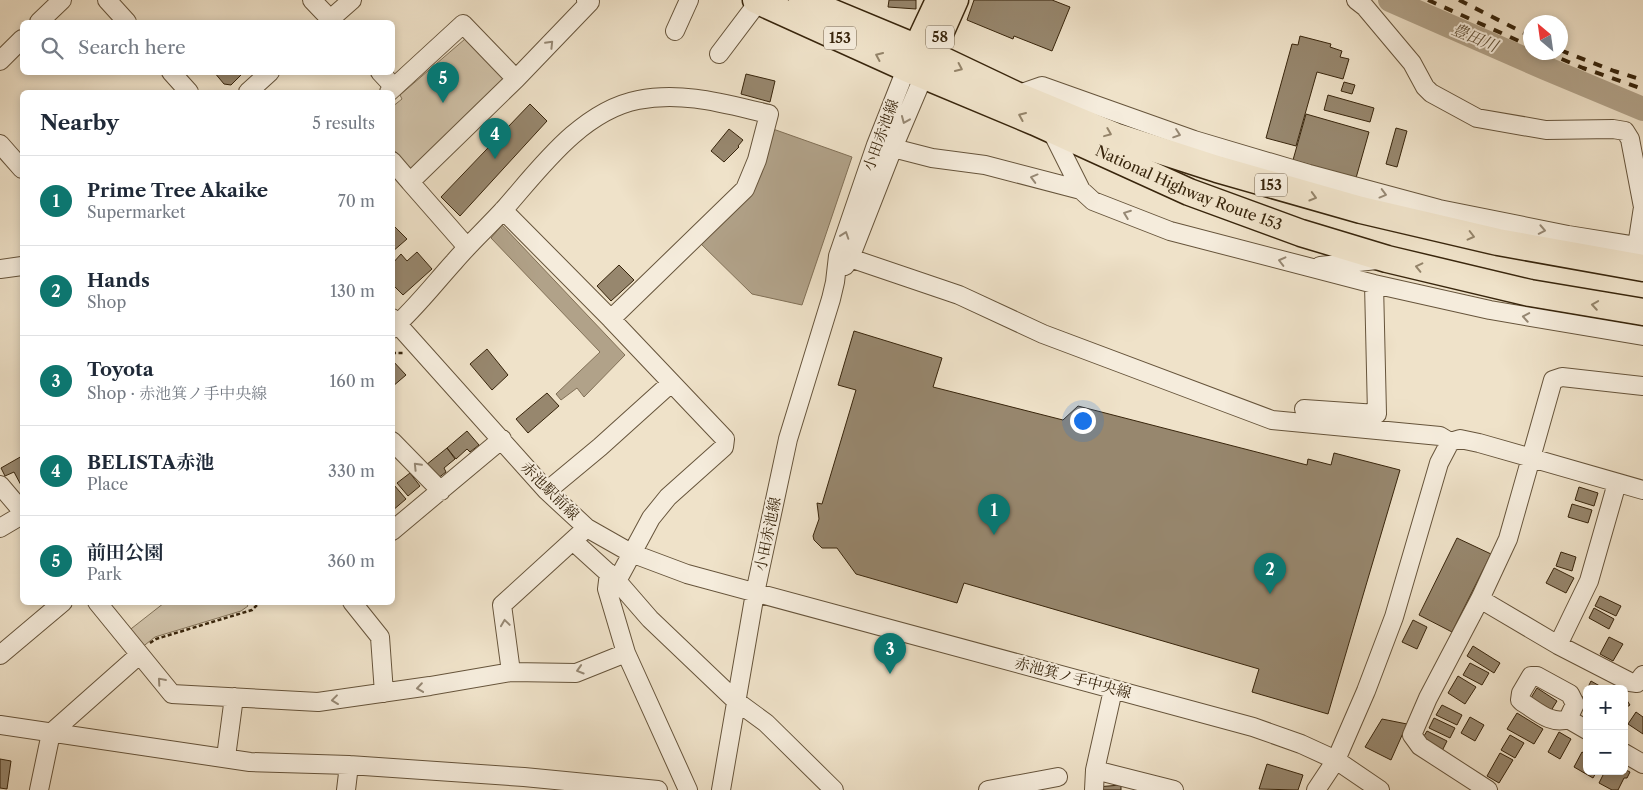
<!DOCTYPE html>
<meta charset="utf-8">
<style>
:root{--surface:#fff;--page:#f6f6f7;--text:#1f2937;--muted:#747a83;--line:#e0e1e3;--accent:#0f766e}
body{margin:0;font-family:"Libre Caslon Text","Noto Serif JP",serif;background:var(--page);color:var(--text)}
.controls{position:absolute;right:15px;bottom:15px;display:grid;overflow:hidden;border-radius:8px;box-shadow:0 2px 8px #0003}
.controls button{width:45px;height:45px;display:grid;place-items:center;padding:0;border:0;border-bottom:1px solid var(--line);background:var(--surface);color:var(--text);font:25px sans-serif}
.compass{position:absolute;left:1523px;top:15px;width:45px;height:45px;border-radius:50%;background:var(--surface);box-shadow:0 2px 8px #0003;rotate:331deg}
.you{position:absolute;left:1082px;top:420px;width:18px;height:18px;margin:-12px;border:4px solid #fff;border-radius:50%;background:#1a73e8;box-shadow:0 0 0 8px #1a73e833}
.badge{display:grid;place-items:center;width:32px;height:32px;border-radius:50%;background:var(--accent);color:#fff;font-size:16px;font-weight:700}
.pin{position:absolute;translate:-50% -41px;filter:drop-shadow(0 1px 2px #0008)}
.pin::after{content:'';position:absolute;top:26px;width:18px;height:15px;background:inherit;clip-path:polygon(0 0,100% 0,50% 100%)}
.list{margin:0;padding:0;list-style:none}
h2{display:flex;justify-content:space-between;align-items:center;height:65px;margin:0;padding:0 20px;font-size:21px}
h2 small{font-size:16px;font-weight:400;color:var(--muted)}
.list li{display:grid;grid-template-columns:32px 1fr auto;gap:15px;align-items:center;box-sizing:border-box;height:90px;padding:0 20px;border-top:1px solid var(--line)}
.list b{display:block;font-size:19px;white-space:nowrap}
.list p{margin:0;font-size:16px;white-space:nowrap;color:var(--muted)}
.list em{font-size:16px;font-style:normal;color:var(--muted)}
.icon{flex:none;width:28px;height:28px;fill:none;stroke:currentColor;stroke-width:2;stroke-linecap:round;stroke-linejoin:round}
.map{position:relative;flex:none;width:1643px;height:790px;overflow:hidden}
.search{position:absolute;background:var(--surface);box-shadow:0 2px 8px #0003;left:20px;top:20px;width:375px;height:55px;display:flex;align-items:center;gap:12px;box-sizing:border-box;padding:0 18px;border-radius:8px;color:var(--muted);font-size:19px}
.panel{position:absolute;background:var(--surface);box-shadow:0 2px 8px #0003;left:20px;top:90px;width:375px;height:515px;border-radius:8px}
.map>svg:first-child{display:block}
</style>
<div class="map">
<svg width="1643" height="790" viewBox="0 0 1643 790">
<rect width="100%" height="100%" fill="#efe2c9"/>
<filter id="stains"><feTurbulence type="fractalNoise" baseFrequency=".004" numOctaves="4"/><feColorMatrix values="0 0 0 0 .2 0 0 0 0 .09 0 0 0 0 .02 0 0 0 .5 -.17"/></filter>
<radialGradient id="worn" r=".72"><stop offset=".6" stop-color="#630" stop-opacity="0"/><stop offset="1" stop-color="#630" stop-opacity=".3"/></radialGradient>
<path fill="#d0c2a9" stroke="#84745a" d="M465,39l41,38 -94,94 -19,-22 -1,-42 10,-8 -2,-4z
M245,602l3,4 -7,5 -86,26 -14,11 -14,-16 37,-29z"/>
<path fill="#b1a289" stroke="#817057" d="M773,129l79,28 -50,148 -50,-11 -54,-53 48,-41z
M502,225l123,130 -41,42 -7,-9 -16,12 -5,-6 44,-42 -109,-114z"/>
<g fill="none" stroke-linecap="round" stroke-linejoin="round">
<path stroke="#b1a289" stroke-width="24" d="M1390,0l155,68 98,41"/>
</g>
<path fill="#97876e" stroke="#38250c" d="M889,0h27v9l-28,-2z
M974,0h78l18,7 -18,44 -38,-15 -1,3 -46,-19z
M1300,36l31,8 -1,3 12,4 -2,6 9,2 -6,20 -26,-7 -21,74 -30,-8 26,-94 6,1z
M214,72h30l-13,13 -7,-1z
M746,74l29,7 -5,21 -29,-8z
M1344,82l11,3 -3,9 -11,-3z
M1328,95l46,13 -4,14 -46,-12z
M530,104l17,17 -87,95 -19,-19z
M1306,114l63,18 -13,46 -63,-18z
M1396,128l11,3 -10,36 -11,-3z
M729,129l14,11 -5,6 1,1 -15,15 -13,-11z
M392,224l15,15 -15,13z
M417,252l15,17 -29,26 -11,-11v-20l9,-10 6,7z
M619,265l15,15 -23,21 -14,-15z
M854,331l88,27 -9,29 130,33 15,-14 229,59 1,-6 23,6 3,-12 66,17 -72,244 -76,-22 7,-23 -295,-86 -7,20 -101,-29 -19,-26h-15l-8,-8 -1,-4 6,-17 -2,-16 5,1 34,-114 -18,-5z
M487,349l21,26 -16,15 -22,-26z
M392,360l14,15 -14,12z
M547,393l12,13 -31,27 -12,-14z
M467,431l12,14 -9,7 -3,-3 -11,10 -9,-11z
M447,448l8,11 -11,9 2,4 -9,7 -11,-14z
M22,456v31l-8,-15 -9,4 -4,-8z
M410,473l10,13 -12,10 -11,-13z
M394,485l12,14 -14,12v-25z
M1579,487l19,6 -4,13 -19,-6z
M1572,504l20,6 -4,13 -20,-6z
M1457,538l34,16 -39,78 -33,-17z
M1561,552l15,5 -4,14 -16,-5z
M1554,568l20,10 -8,15 -20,-10z
M1600,596l21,10 -5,10 -21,-10z
M1594,608l20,11 -5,10 -20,-11z
M1413,620l14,7 -10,22 -15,-7z
M1609,637l14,7 -10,17 -13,-7z
M1473,646l27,17 -6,10 -27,-17z
M1470,663l19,10 -7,12 -19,-10z
M1458,676l18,11 -11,17 -17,-11z
M1591,681l14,8h-18z
M1537,688l20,13 -8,13 -20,-13z
M1587,690v11l-5,-3z
M1624,696l6,9 -6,4z
M1442,705l20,10 -5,10 -21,-10z
M1636,712l7,5v17l-15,-10z
M1517,713l26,16 -9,15 -27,-15z
M1470,717l14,8 -9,16 -14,-8z
M1434,718l21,10 -5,10 -21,-10z
M1382,719l25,5 -16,36 -26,-13z
M1427,731l20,10 -5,10 -21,-10z
M1559,732l12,7 -11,20 -12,-7z
M1510,735l14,8 -9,15 -14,-8z
M1582,752l5,3v16h10l-4,7 -19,-11z
M1500,753l13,7 -14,23 -12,-7z
M0,759l11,2 -4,28 -7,-1z
M1267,764l36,11 -5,15 -39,-1z
M1624,769l6,3 -3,6h-3l-6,12h-6l-13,-7 6,-12h19z
M1121,785v5h-25v-3z"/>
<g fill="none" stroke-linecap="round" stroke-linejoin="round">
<defs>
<path id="minor" d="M107,0l20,22
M312,0l21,22
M1356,0l9,7 47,56 13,24 6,6 46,25 69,12 67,-1 12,2 5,8 13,68 -6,39
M39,22l23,-22
M327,22l25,-22
M675,31l14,-31
M719,54l40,-53
M0,61l22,-22
M171,72l18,20
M380,72l14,15
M248,92l22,-20
M389,92l74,-68 53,55
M1016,95l26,-9 152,54 115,34 130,35 129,26 75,12
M1051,130l30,60 12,11 77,30 204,53 116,26 153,26
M0,144l22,25
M893,148l39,10 53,7 96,25
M392,161l18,21 106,-103 74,-77 -4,-2
M410,182l57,65
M850,258l109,37 84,39 229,86 168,16 10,6
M845,266l5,-8 43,-110 31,-73
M1320,266l57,-6
M0,269l22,-3
M392,318l155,173 40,37 44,25 56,21 566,153 48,17 35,16 44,30
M611,319l114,120 -1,8 -56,50 -17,21 -34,63
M392,329c23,-20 42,-45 62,-67 16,-19 35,-36 52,-55 35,-40 76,-96 132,-107 45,-9 87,4 131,14l-12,46 -12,29 -134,130 -108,-109
M1304,409l73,5 -3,-130
M392,441l49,50
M0,485l22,26
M547,491l53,-44 71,-64
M0,528l22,-13
M392,531l110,-92
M573,541l44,40 33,38 86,82 30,22 68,67
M609,573l-2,16 19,64 62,137
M1480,599l78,46 72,37 7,1 6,-8
M97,602l75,92 146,8 112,-16 81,-14 65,1 50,-20
M352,602l28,35 4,56
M1558,645l31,-64 28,-98
M0,655l63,-53
M511,672l-9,-67 79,-72
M1531,676h6l33,18 5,10 -7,15c-17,6 -31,-8 -46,-17l-2,-2 1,-7z
M1113,690l-18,80 79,20
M1568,719l19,11
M0,725l250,37 99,3 175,12 134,13
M1624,753l19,11
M226,757l8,-60
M39,790l12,-57 88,-78
M346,790l3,-25
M721,790l34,-197 33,-154 43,-140 4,-17 3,-26 38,-111 34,-86
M988,790l70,-13
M1094,790l1,-20
M1316,790l20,-30 30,-69 28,-74 45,-154 11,-21 10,-3 19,4 164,47
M1488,790l-68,-44 -8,-11 16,-37 52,-99 28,-60 45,-159 9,-3 81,9"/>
<path id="major" d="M915,47l22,-47
M926,70l31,-70"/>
<g id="highway">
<path id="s1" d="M756,0l150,68 129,54 154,70 112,41 86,26 143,34 113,19"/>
<path d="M802,0l113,47 101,48 99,41 102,33 144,41 137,32 145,26"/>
</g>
</defs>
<use href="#minor" stroke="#66543b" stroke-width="20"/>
<use href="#major" stroke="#38250c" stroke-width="25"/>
<use href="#highway" stroke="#38250c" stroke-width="29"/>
<path stroke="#38250c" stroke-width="2.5" stroke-dasharray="4 2.5" stroke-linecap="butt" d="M392,353h11
M150,643l6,-4 96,-29 8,-8"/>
<use href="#minor" stroke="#f5ecdc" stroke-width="18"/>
<use href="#major" stroke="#efe2c9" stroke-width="22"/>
<use href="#highway" stroke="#efe2c9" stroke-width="26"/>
<path stroke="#38250c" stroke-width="4" stroke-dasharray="9 9" stroke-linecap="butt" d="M1428,0l102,46
M1459,0l71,36
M1560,50l54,21 29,9
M1545,52l38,16 60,21"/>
</g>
<defs><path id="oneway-chevron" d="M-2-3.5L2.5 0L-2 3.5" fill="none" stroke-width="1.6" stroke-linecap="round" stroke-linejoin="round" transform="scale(1.25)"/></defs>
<g stroke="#968874">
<use href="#oneway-chevron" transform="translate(550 44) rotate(-46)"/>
<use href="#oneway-chevron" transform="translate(905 120) rotate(113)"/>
<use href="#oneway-chevron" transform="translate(1177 134) rotate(19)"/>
<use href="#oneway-chevron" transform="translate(1034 178) rotate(-165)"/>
<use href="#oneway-chevron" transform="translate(1383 194) rotate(15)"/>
<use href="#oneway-chevron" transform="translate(1127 214) rotate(-159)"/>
<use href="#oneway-chevron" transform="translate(1542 230) rotate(11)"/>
<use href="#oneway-chevron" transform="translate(845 235) rotate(-71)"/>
<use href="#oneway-chevron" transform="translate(1282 261) rotate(-166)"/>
<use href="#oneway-chevron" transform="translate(1526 317) rotate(-170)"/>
<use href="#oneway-chevron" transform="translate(417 466) rotate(-134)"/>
<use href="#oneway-chevron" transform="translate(505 623) rotate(-98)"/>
<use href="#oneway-chevron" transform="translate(580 670) rotate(163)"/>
<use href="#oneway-chevron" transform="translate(161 681) rotate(-131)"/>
<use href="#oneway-chevron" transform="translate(420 688) rotate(172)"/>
<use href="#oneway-chevron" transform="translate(335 700) rotate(173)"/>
</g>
<g stroke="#94846a">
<use href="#oneway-chevron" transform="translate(879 56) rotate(-156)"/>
<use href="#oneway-chevron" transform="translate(959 68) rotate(25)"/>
<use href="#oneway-chevron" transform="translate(1022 116) rotate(-157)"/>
<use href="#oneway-chevron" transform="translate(1108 133) rotate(22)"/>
<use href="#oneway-chevron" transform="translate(1313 197) rotate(16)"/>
<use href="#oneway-chevron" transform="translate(1471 236) rotate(14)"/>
<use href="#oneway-chevron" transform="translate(1419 267) rotate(-167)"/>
<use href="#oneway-chevron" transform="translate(1595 305) rotate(-171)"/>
</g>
<g text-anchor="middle" stroke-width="4" stroke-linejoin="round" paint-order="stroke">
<g fill="#f5ecdc" stroke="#71614a" stroke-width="1">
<rect x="926" y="25.5" width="28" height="23" rx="4"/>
<rect x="824" y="26.5" width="32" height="23" rx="4"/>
<rect x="1255" y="173.5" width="32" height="23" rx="4"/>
</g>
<g font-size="14" font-weight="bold" fill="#38250c">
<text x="940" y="42">58</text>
<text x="840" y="43">153</text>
<text x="1271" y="190">153</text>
</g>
<g font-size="15" fill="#38250c" stroke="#f5ecdc">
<text transform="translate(881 135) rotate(-70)" y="5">小田赤池線</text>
<text dy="5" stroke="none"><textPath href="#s1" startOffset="472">National Highway Route 153</textPath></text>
<text transform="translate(550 491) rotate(45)" y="5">赤池駅前線</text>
<text transform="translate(768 534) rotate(-78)" y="5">小田赤池線</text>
<text transform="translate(1073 678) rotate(15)" y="5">赤池箕ノ手中央線</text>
</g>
<g font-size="16" font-style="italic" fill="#625138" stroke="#f5ecdc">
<text transform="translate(1475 37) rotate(23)" y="6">豊田川</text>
</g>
</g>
<rect width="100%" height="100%" filter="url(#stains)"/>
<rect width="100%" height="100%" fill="url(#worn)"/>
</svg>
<div class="controls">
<button>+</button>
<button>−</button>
</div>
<svg class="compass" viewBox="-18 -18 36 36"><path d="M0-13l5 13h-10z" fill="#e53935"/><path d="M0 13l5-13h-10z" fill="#747a83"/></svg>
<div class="you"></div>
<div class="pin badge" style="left:994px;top:535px">1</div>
<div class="pin badge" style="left:1270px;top:594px">2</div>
<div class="pin badge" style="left:890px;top:674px">3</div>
<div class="pin badge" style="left:495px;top:159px">4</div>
<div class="pin badge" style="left:443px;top:103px">5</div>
<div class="search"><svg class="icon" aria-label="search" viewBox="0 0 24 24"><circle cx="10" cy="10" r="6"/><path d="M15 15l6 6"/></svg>Search here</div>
<section class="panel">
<h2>Nearby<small>5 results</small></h2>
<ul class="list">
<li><span class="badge">1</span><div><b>Prime Tree Akaike</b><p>Supermarket</p></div><em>70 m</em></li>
<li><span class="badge">2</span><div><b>Hands</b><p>Shop</p></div><em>130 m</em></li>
<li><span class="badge">3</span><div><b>Toyota</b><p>Shop · 赤池箕ノ手中央線</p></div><em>160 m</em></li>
<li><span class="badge">4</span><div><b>BELISTA赤池</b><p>Place</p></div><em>330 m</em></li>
<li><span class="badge">5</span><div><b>前田公園</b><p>Park</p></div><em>360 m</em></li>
</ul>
</section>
</div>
